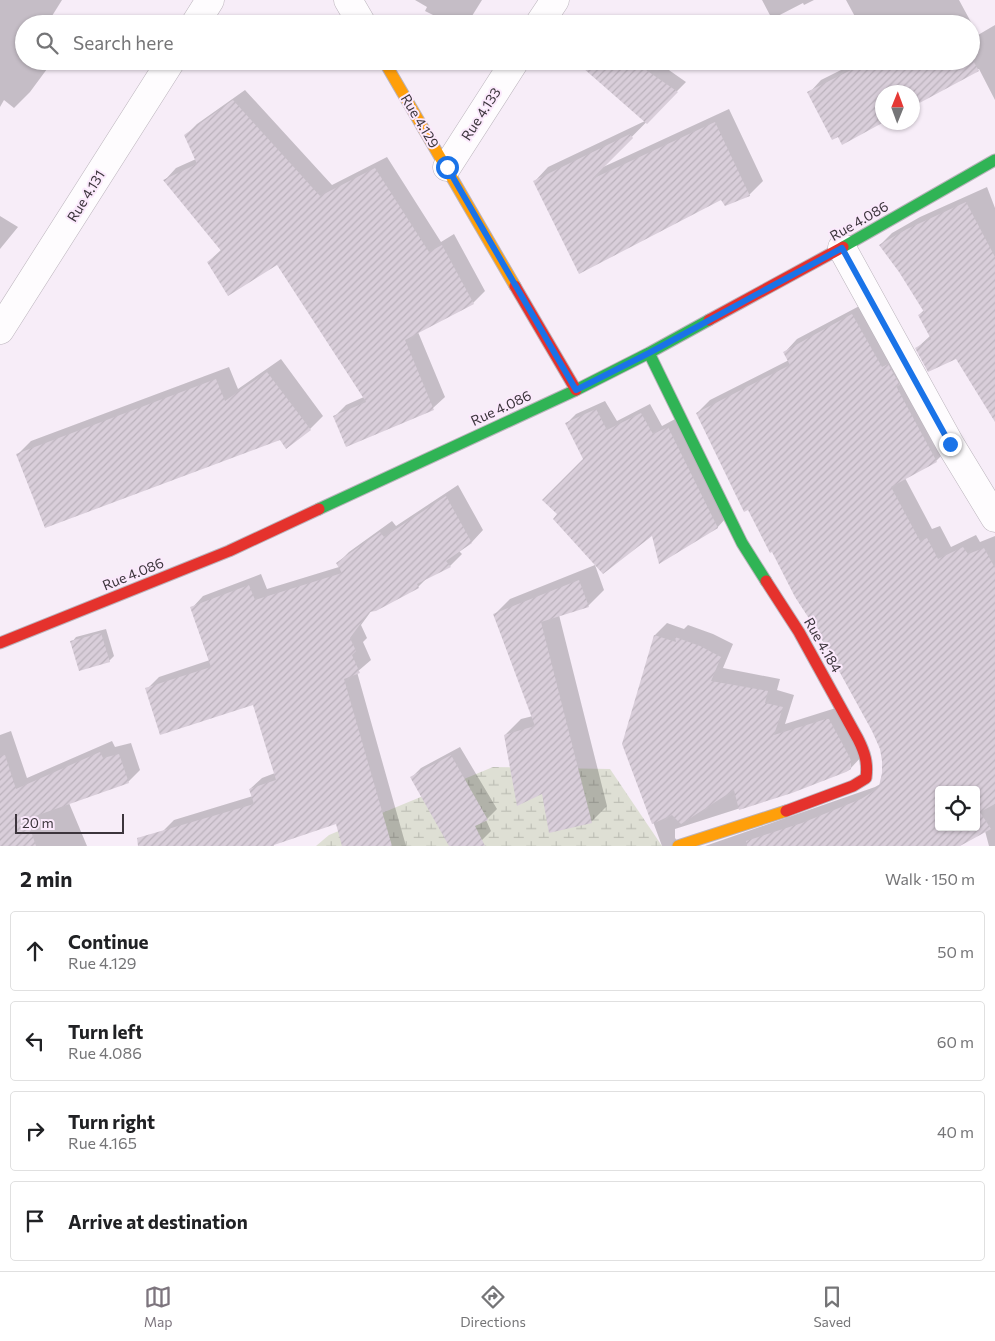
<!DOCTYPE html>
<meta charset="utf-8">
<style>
:root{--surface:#fff;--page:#f2f2f2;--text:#202124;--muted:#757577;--line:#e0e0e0;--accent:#7d757e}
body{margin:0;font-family:Commissioner,sans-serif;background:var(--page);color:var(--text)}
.controls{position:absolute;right:15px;bottom:15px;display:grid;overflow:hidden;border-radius:5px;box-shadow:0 1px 4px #0004}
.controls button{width:45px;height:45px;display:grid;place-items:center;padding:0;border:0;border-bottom:1px solid var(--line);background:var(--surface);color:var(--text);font:25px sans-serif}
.compass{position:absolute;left:875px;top:85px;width:45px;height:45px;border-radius:50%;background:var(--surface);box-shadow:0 1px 4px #0004;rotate:1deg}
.scale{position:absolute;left:15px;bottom:12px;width:109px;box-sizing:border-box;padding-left:5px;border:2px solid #3c353c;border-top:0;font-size:14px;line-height:18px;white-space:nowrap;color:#3c353c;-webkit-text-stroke:4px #fbe9fc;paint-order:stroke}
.stop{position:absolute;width:15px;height:15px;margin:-11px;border:4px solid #1a73e8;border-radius:50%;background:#fff}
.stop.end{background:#1a73e8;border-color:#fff;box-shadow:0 1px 5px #0008}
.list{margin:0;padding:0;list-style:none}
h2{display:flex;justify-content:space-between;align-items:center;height:65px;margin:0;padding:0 20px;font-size:21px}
h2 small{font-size:16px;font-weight:400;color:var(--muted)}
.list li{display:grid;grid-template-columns:32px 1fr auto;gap:15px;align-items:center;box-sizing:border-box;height:80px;margin:0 10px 10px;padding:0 10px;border:1px solid var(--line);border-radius:5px}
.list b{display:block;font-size:19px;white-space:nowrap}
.list p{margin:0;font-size:16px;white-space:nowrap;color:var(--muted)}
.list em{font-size:16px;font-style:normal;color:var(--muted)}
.icon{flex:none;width:28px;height:28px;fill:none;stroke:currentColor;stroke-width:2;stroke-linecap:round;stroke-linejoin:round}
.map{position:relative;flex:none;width:995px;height:846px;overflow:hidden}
.search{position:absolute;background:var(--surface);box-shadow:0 1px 4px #0004;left:15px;right:15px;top:15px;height:55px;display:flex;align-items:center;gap:12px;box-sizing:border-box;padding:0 18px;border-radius:28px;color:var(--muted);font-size:19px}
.sheet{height:425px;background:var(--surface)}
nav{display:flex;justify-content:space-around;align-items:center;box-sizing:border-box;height:70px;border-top:1px solid var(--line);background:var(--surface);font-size:14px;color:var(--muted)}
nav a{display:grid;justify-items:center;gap:2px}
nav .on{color:var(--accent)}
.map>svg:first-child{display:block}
</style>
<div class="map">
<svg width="995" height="846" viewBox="0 0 995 846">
<defs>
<pattern id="wetland-marsh" width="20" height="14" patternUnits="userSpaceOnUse" patternTransform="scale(1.25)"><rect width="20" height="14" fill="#dedfd4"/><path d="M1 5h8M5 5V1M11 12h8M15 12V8" fill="none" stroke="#bfc0b7"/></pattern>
<pattern id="building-hatch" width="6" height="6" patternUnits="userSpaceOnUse" patternTransform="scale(1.25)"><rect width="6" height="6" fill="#d9ceda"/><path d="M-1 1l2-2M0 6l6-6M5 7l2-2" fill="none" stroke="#bbb2bc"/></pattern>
</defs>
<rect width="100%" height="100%" fill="#f7edf8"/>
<path fill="url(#wetland-marsh)" d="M493,767l117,2 52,77h-346l13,-11z"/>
<path fill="#0003" fill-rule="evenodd" d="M0,0h62l-15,24h-23v37h12l11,8 -17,23 -16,16 -10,-8 -4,7z
M415,0h67l-10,16 -8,8h-13l-26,-13 2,-4z
M762,0h52l-10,5 -1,-2 -31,16z
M846,0h113l19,35 17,-10v75l-16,-31 -67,36v-13h-30v20l-49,26 -24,-45 12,-13 38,-19h112v-37h-112z
M593,18l8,6h-14z
M577,61h79l30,21 -85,86 128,-59 34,72 -14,14 -27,3 -187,-17 13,-14 97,-46z
M245,90l87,95 55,-28 54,85 13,-8 31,57 -12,12 -55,29 27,65 -12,11 -87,37 -11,-29 11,-11 18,-8 -87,-134 -69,-1 13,-12 -56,-70 11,-12 20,-9 -10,-24 11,-11z
M987,187l8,21v211l-38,-62 -40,-9 13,-12 -11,-21 5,-5 -24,-39 -20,-26 12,-12 28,-16z
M0,216l18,11 -18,22z
M865,303l84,145 -13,13 -31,17 27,51 8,-3 11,21 25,-12 4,7 15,-6v310h-6l-4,-15 -28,15h-252l170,-59 7,-4 2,-24 -8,-22 -179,-324 13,-13 79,-40 -4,-8 12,-13zM939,790h37v37h-37z
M281,359l42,57 -13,13 -30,9 -262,16 13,-13 198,-74 9,22z
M605,401l12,20 33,-17 12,22 15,-8 49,100 -9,10 -64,6 -68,-74 -18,-37 9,-9z
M458,485l25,45 -11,12 -13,9 3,3 -12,12 -22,11 -10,10 -46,23 -11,15 6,13 -4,4 8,18 -14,12 49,174h-63l-6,-24 -64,22 1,2h-108l-4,-14 12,-12 79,-24 -3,-7 12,-11 13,-5 -21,-70 -107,-14 12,-12 51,-17 -18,-52 11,-12 58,-22 6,15 72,-22 -2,-3 12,-12 43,-31 4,5z
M595,565l9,25 -16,16 -29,9 48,191 -16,16 -49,-29 -37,-58 16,-16 12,-3 -39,-101 16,-16z
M667,623l17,6 4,-4 25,9 20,10 -10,24 57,11 -3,11 17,5 -9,29 54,-17 24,48 -12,13 -60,24 -116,37v9l6,8h-19l-38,-102 31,-109z
M106,629l8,27 -5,5 -37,-19 4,-5z
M11,731l16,47 85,-37 3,6 16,-4 9,27 -12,12 -59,21 18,43h-87v-111z
M460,747l37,62 -11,11 5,11 -9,9 -15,6h-16l-39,-69 9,-9z"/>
<path fill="url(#building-hatch)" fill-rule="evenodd" d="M971,57l8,14 -67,36v-15h-30v30h2l-42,23 -4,-8 -6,3 -25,-48 62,-31h102z
M575,61h58l45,31 -31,32z
M233,100l87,96 55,-28 54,84 13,-7 32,59 -69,36 29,70 -88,37 -13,-31 33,-14 -89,-137 -49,31 -21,-34 15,-10 -59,-72 34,-16 -13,-29z
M715,122l35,74 -25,10 -4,-6 -142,74 -46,-93 97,-47 3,4 -41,41z
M966,202l29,55v165l-39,-63 -28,13 -13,-24 16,-9 -13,-24 6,-3 -25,-40 -20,-27 28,-16z
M852,314l30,53 6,-3 12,21 -4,1 41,76 -46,25 29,54 7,-3 11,21 25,-12 5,7 16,-6 11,20v236l-15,8 11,17 -31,17h-213l-1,-5 56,-18 59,-24 13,-8 5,-5 3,-13v-12l-2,-12 -8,-18 -62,-113v2l-15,-23 -23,-45 -2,1 -22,-43 -4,2 -48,-99 94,-48 -7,-13zM939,790h37v37h-37z
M267,372l44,58 -25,19 -6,-9 -235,88 -29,-74 200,-75 9,22z
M596,409l11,21 34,-17 12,21 15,-7 50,101 -59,36 -7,-28 -49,38 -50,-55 4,-5 -15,-14 41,-41 -18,-36z
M446,496l26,47 -26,18 5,6 -34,17 2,4 -43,23 -7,1 -19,26 6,13 -4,4 8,18 -16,6 48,167h-50l-6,-22 -65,22h-133l-1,-8 117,-34 -5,-15 27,-9 -23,-75 -93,30 -15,-47 66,-21 -21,-60 59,-22 6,15 87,-27 -6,-10 44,-31 4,5z
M579,580l10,27 -48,15 51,201 -43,10 -7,-39 -25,12 -13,-71 31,-9 -42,-112z
M101,633l9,29 -31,9 -9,-30z
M654,635l22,7 -1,-5 25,9 21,11 -10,24 57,10 -3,12 18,4 -9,28 52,-16h3l20,37 2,5v8l-5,3 -54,21 -53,17 -5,-20 -53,34 -9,-9 -20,9 -30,-80z
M100,752l3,6 16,-4 10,29 -102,36 9,27h-36v-90l5,-1 11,34z
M451,755l37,65 -13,6 10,20h-36l-39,-69z"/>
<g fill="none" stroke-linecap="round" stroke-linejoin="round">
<defs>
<path id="street" d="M348,0l14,24
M195,24l15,-24
M539,24l16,-24
M447,167l68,-106
M842,248l108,196 45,74
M0,330l171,-269"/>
<path id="fast" d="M843,247l152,-87
M649,353l93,190 24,38
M319,509l257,-119 73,-37 60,-33"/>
<path id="slow" d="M384,61l131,225
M678,846l108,-35"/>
<path id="jam" d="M515,286l61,104
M709,320l134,-73
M766,581l33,51 59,107c7,14 10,24 8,39l-13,8 -67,25
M0,643l229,-92 90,-42"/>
</defs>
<use href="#street" stroke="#bab3bb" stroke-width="29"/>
<use href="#fast" stroke="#bab3bb" stroke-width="13"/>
<use href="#slow" stroke="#bab3bb" stroke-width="13"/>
<use href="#jam" stroke="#bab3bb" stroke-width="13"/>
<use href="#street" stroke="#fefcfe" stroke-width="28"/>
<use href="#fast" stroke="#30b455" stroke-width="11"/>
<use href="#slow" stroke="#ff9f0a" stroke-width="11"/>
<use href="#jam" stroke="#e5322d" stroke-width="11"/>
</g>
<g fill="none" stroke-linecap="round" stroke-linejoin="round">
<path stroke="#1a73e8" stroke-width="6" d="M447,167l129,223 73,-37 193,-105 108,196"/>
</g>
<g text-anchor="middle" stroke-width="4" stroke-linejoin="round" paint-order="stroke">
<g font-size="14" fill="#3c353c" stroke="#fbe9fc">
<text transform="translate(481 114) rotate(-57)" y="5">Rue 4.133</text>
<text transform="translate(420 121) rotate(59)" y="5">Rue 4.129</text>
<text transform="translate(86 196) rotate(-58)" y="5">Rue 4.131</text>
<text transform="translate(859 221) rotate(-30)" y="5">Rue 4.086</text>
<text transform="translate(501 408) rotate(-25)" y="5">Rue 4.086</text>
<text transform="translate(133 574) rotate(-22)" y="5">Rue 4.086</text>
<text transform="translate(823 645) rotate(60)" y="5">Rue 4.184</text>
</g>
</g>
</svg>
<div class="controls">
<button><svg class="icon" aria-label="locate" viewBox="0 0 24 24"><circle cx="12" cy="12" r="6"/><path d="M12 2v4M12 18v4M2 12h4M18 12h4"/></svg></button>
</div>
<svg class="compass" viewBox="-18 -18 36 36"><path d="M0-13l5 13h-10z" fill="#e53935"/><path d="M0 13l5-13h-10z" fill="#757577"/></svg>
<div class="scale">20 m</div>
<div class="stop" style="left:447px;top:167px"></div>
<div class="stop end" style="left:950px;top:444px"></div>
<div class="search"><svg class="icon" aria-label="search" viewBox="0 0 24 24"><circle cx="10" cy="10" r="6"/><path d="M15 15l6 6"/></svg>Search here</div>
</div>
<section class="sheet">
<h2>2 min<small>Walk · 150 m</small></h2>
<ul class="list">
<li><svg class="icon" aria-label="ahead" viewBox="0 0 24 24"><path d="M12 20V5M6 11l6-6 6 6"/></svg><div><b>Continue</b><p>Rue 4.129</p></div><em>50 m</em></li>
<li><svg class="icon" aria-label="left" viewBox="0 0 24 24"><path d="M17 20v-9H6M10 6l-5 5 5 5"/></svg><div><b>Turn left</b><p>Rue 4.086</p></div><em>60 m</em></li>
<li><svg class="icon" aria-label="right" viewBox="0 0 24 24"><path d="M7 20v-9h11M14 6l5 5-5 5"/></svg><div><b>Turn right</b><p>Rue 4.165</p></div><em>40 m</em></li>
<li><svg class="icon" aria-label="arrive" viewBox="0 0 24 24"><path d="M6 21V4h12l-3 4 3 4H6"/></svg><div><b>Arrive at destination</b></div></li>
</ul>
</section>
<nav>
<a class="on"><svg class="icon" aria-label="map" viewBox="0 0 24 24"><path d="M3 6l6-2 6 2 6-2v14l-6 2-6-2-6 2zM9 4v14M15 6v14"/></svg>Map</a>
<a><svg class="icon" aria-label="directions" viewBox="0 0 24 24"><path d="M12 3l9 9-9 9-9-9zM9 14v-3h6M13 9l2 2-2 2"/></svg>Directions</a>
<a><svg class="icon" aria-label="saved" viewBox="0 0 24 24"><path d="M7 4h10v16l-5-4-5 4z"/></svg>Saved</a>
</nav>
